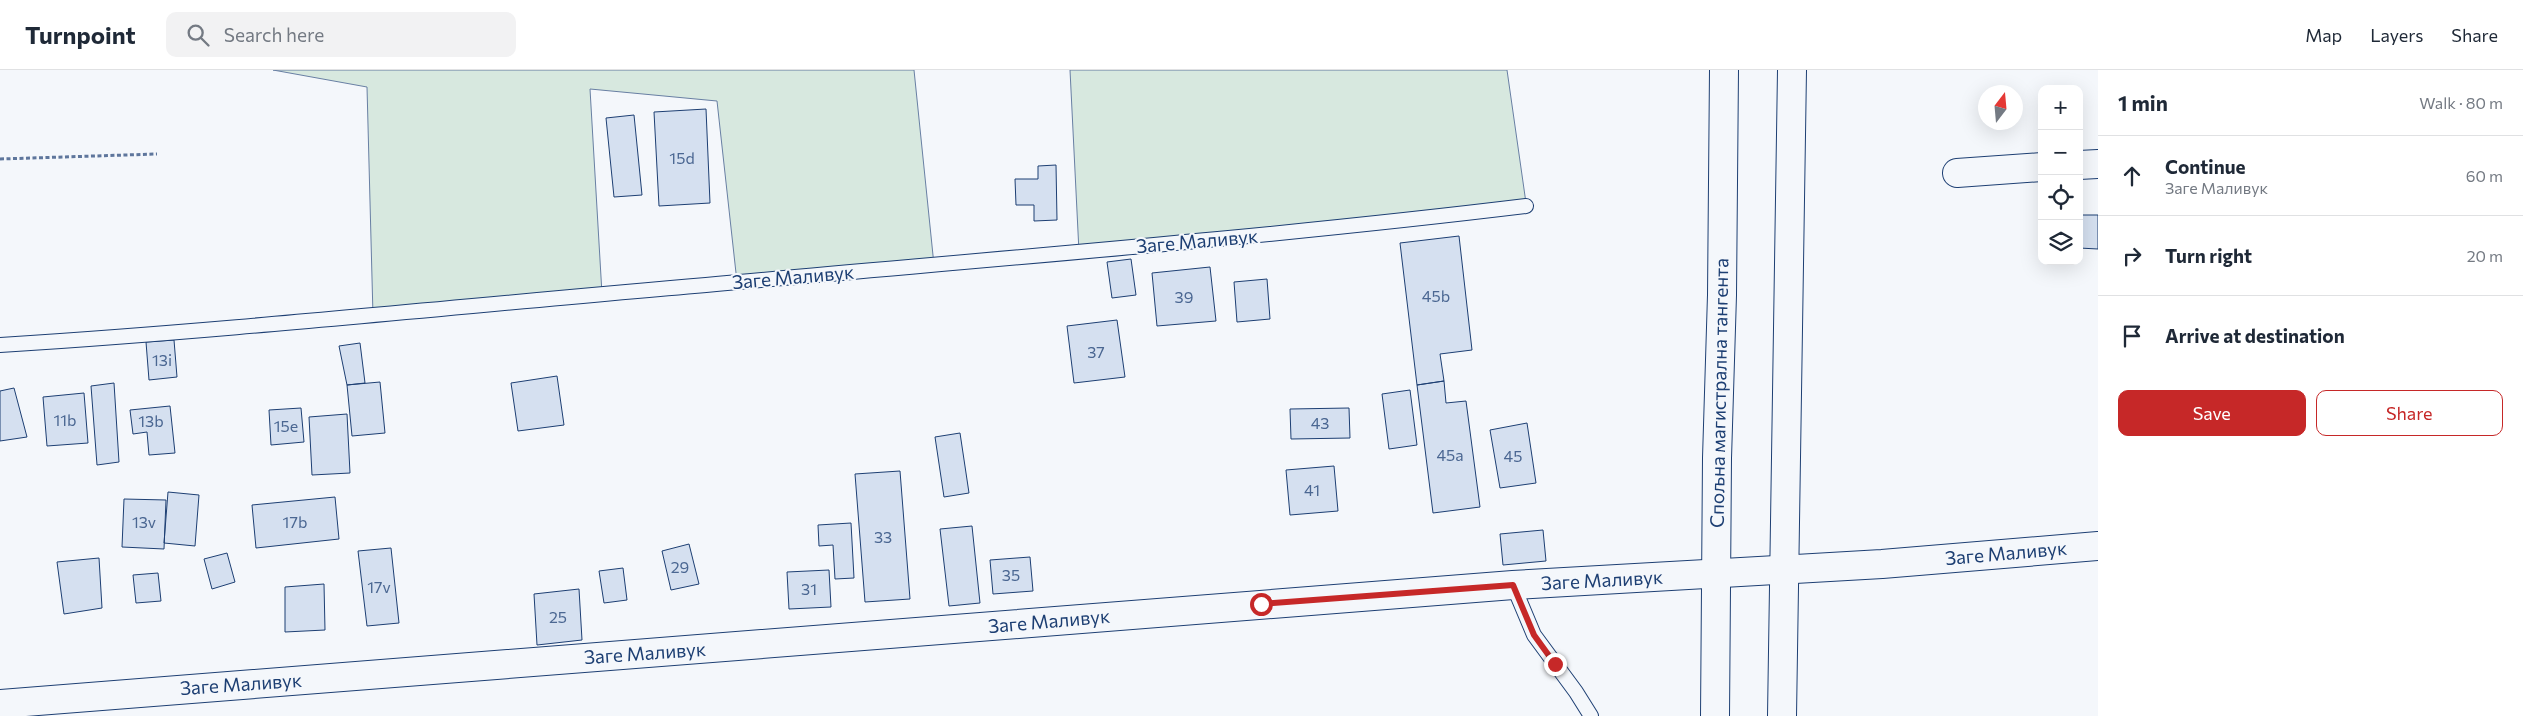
<!DOCTYPE html>
<meta charset="utf-8">
<style>
:root{--surface:#fff;--page:#f2f2f3;--text:#1f2937;--muted:#747a83;--line:#e0e1e3;--accent:#c62828}
body{margin:0;font-family:Commissioner,sans-serif;background:var(--page);color:var(--text)}
.controls{position:absolute;right:15px;top:15px;display:grid;overflow:hidden;border-radius:10px;box-shadow:0 5px 20px #0002}
.controls button{width:45px;height:45px;display:grid;place-items:center;padding:0;border:0;border-bottom:1px solid var(--line);background:var(--surface);color:var(--text);font:25px sans-serif}
.compass{position:absolute;left:1978px;top:15px;width:45px;height:45px;border-radius:50%;background:var(--surface);box-shadow:0 5px 20px #0002;rotate:16deg}
.stop{position:absolute;width:15px;height:15px;margin:-11px;border:4px solid #c62828;border-radius:50%;background:#fff}
.stop.end{background:#c62828;border-color:#fff;box-shadow:0 1px 5px #0008}
.list{margin:0;padding:0;list-style:none}
h2{display:flex;justify-content:space-between;align-items:center;height:65px;margin:0;padding:0 20px;font-size:21px}
h2 small{font-size:16px;font-weight:400;color:var(--muted)}
.list li{display:grid;grid-template-columns:32px 1fr auto;gap:15px;align-items:center;box-sizing:border-box;height:80px;padding:0 20px;border-top:1px solid var(--line)}
.list b{display:block;font-size:19px;white-space:nowrap}
.list p{margin:0;font-size:16px;white-space:nowrap;color:var(--muted)}
.list em{font-size:16px;font-style:normal;color:var(--muted)}
.actions{display:flex;gap:10px;padding:15px 20px}
.actions a{flex:1;padding:11px 0;border:1px solid var(--accent);border-radius:10px;text-align:center;font-size:18px;color:var(--accent)}
.actions .main{background:var(--accent);color:#fff}
.icon{flex:none;width:28px;height:28px;fill:none;stroke:currentColor;stroke-width:2;stroke-linecap:round;stroke-linejoin:round}
.map{position:relative;flex:none;width:2098px;height:646px;overflow:hidden}
header{display:flex;align-items:center;gap:30px;box-sizing:border-box;height:70px;padding:0 25px;background:var(--surface);border-bottom:1px solid var(--line)}
header strong{font-size:24px}
nav{display:flex;gap:28px;margin-inline-start:auto;font-size:18px}
.search{width:350px;height:45px;background:var(--page);display:flex;align-items:center;gap:12px;box-sizing:border-box;padding:0 18px;border-radius:10px;color:var(--muted);font-size:19px}
main{display:flex}
aside{flex:1;background:var(--surface)}
.map>svg:first-child{display:block}
</style>
<header>
<strong>Turnpoint</strong>
<div class="search"><svg class="icon" aria-label="search" viewBox="0 0 24 24"><circle cx="10" cy="10" r="6"/><path d="M15 15l6 6"/></svg>Search here</div>
<nav><a>Map</a><a>Layers</a><a>Share</a></nav>
</header>
<main>
<div class="map">
<svg width="2098" height="646" viewBox="0 0 2098 646">
<rect width="100%" height="100%" fill="#f4f7fb"/>
<path fill="#d7e8df" stroke="#687fa3" d="M273,0h641l20,195 -197,17 -20,-181 -127,-12 12,205 -229,22 -6,-229z
M1070,0h437l19,133 -447,49z"/>
<path fill="#d5e0f0" stroke="#1d3f73" d="M706,39l4,94 -51,3 -5,-94z
M634,45l8,80 -28,2 -8,-79z
M1056,95l1,55 -23,1v-16h-18l-1,-26h23v-13z
M2079,145h19v34l-19,-1z
M1459,166l13,114 -32,4 4,27 -27,4 -17,-142z
M1131,189l5,36 -24,3 -5,-36z
M1210,197l6,54 -59,5 -5,-53z
M1267,209l3,40 -33,3 -3,-40z
M1117,250l8,57 -51,6 -7,-57z
M174,270l3,37 -28,3 -3,-38z
M360,273l5,40 -18,2 -8,-39z
M557,306l7,49 -46,6 -7,-48z
M1444,311l2,22 20,-2 14,106 -47,6 -16,-128z
M380,312l5,51 -33,3 -5,-51z
M114,313l5,79 -22,3 -6,-79z
M14,318l13,49 -27,4v-50z
M1410,320l7,55 -28,4 -7,-55z
M84,323l4,50 -41,3 -4,-49z
M170,336l5,47 -26,2 -2,-23 -14,2 -3,-24z
M301,338l3,34 -33,3 -2,-35z
M1349,338l1,30 -59,1 -1,-30z
M347,344l3,59 -38,2 -3,-58z
M1527,353l9,60 -36,5 -10,-58z
M960,363l9,60 -25,4 -9,-60z
M1334,396l4,45 -48,4 -4,-45z
M900,401l10,128 -45,3 -10,-128z
M168,422l31,3 -4,51 -31,-3z
M335,427l4,42 -83,9 -4,-43z
M124,429l42,1 -2,49 -42,-2z
M851,453l3,55 -19,1 -2,-34 -14,1 -1,-21z
M972,456l8,77 -31,3 -9,-77z
M1543,460l3,31 -43,4 -3,-31z
M689,474l10,40 -28,6 -9,-39z
M391,478l8,75 -32,3 -9,-75z
M227,483l8,29 -23,7 -8,-30z
M1030,487l3,34 -40,3 -3,-34z
M99,488l3,50 -38,6 -7,-52z
M623,498l4,32 -23,3 -5,-32z
M829,500l2,37 -42,2 -2,-37z
M158,503l3,28 -25,2 -3,-28z
M324,514l1,46 -40,2v-45z
M579,519l3,51 -45,5 -3,-51z"/>
<g fill="none" stroke-linecap="round" stroke-linejoin="round">
<defs>
<path id="service" d="M0,275c236,-15 471,-40 706,-60 273,-25 548,-46 820,-79
M1513,515l21,50 42,57 15,24"/>
<path id="minor" d="M2079,95l19,-1
M1957,103l85,-6
M0,634l1513,-119 369,-21 216,-18"/>
<path id="trunk" d="M1715,646l2,-258 5,-163 2,-225
M1782,646l10,-646"/>
</defs>
<use href="#service" stroke="#1d3f73" stroke-width="16"/>
<use href="#minor" stroke="#1d3f73" stroke-width="30"/>
<use href="#trunk" stroke="#1d3f73" stroke-width="30"/>
<path stroke="#5e769c" stroke-width="3" stroke-dasharray="4 2.5" stroke-linecap="butt" d="M0,89l157,-5"/>
<use href="#service" stroke="#f4f7fb" stroke-width="14"/>
<use href="#minor" stroke="#f4f7fb" stroke-width="28"/>
<use href="#trunk" stroke="#f4f7fb" stroke-width="28"/>
</g>
<g fill="none" stroke-linecap="round" stroke-linejoin="round">
<path stroke="#c62828" stroke-width="6" d="M1261,534l252,-19 21,50 21,29"/>
</g>
<g text-anchor="middle" stroke-width="4" stroke-linejoin="round" paint-order="stroke">
<g font-size="16" fill="#4b6792">
<text x="682" y="94">15d</text>
<text x="1436" y="232">45b</text>
<text x="1184" y="233">39</text>
<text x="1096" y="288">37</text>
<text x="162" y="296">13i</text>
<text x="65" y="356">11b</text>
<text x="151" y="357">13b</text>
<text x="1320" y="359">43</text>
<text x="286" y="362">15e</text>
<text x="1450" y="391">45a</text>
<text x="1513" y="392">45</text>
<text x="1312" y="426">41</text>
<text x="144" y="458">13v</text>
<text x="295" y="458">17b</text>
<text x="883" y="473">33</text>
<text x="680" y="503">29</text>
<text x="1011" y="511">35</text>
<text x="379" y="523">17v</text>
<text x="809" y="525">31</text>
<text x="558" y="553">25</text>
</g>
<g font-size="19" fill="#1d3f73" stroke="#f4f7fb">
<text transform="translate(1197 171) rotate(-5)" y="7">Заге Маливук</text>
<text transform="translate(793 207) rotate(-5)" y="7">Заге Маливук</text>
<text transform="translate(1719 323) rotate(-89)" y="7">Спољна магистрална тангента</text>
<text transform="translate(2006 483) rotate(-5)" y="7">Заге Маливук</text>
<text transform="translate(1602 510) rotate(-3)" y="7">Заге Маливук</text>
<text transform="translate(1049 551) rotate(-5)" y="7">Заге Маливук</text>
<text transform="translate(645 583) rotate(-4)" y="7">Заге Маливук</text>
<text transform="translate(241 614) rotate(-4)" y="7">Заге Маливук</text>
</g>
</g>
</svg>
<div class="controls">
<button>+</button>
<button>−</button>
<button><svg class="icon" aria-label="locate" viewBox="0 0 24 24"><circle cx="12" cy="12" r="6"/><path d="M12 2v4M12 18v4M2 12h4M18 12h4"/></svg></button>
<button><svg class="icon" aria-label="layers" viewBox="0 0 24 24"><path d="M12 4l9 5-9 5-9-5zM3 14l9 5 9-5"/></svg></button>
</div>
<svg class="compass" viewBox="-18 -18 36 36"><path d="M0-13l5 13h-10z" fill="#e53935"/><path d="M0 13l5-13h-10z" fill="#747a83"/></svg>
<div class="stop" style="left:1261px;top:534px"></div>
<div class="stop end" style="left:1555px;top:594px"></div>
</div>
<aside>
<h2>1 min<small>Walk · 80 m</small></h2>
<ul class="list">
<li><svg class="icon" aria-label="ahead" viewBox="0 0 24 24"><path d="M12 20V5M6 11l6-6 6 6"/></svg><div><b>Continue</b><p>Заге Маливук</p></div><em>60 m</em></li>
<li><svg class="icon" aria-label="right" viewBox="0 0 24 24"><path d="M7 20v-9h11M14 6l5 5-5 5"/></svg><div><b>Turn right</b></div><em>20 m</em></li>
<li><svg class="icon" aria-label="arrive" viewBox="0 0 24 24"><path d="M6 21V4h12l-3 4 3 4H6"/></svg><div><b>Arrive at destination</b></div></li>
</ul>
<div class="actions"><a class="main">Save</a><a>Share</a></div>
</aside>
</main>
